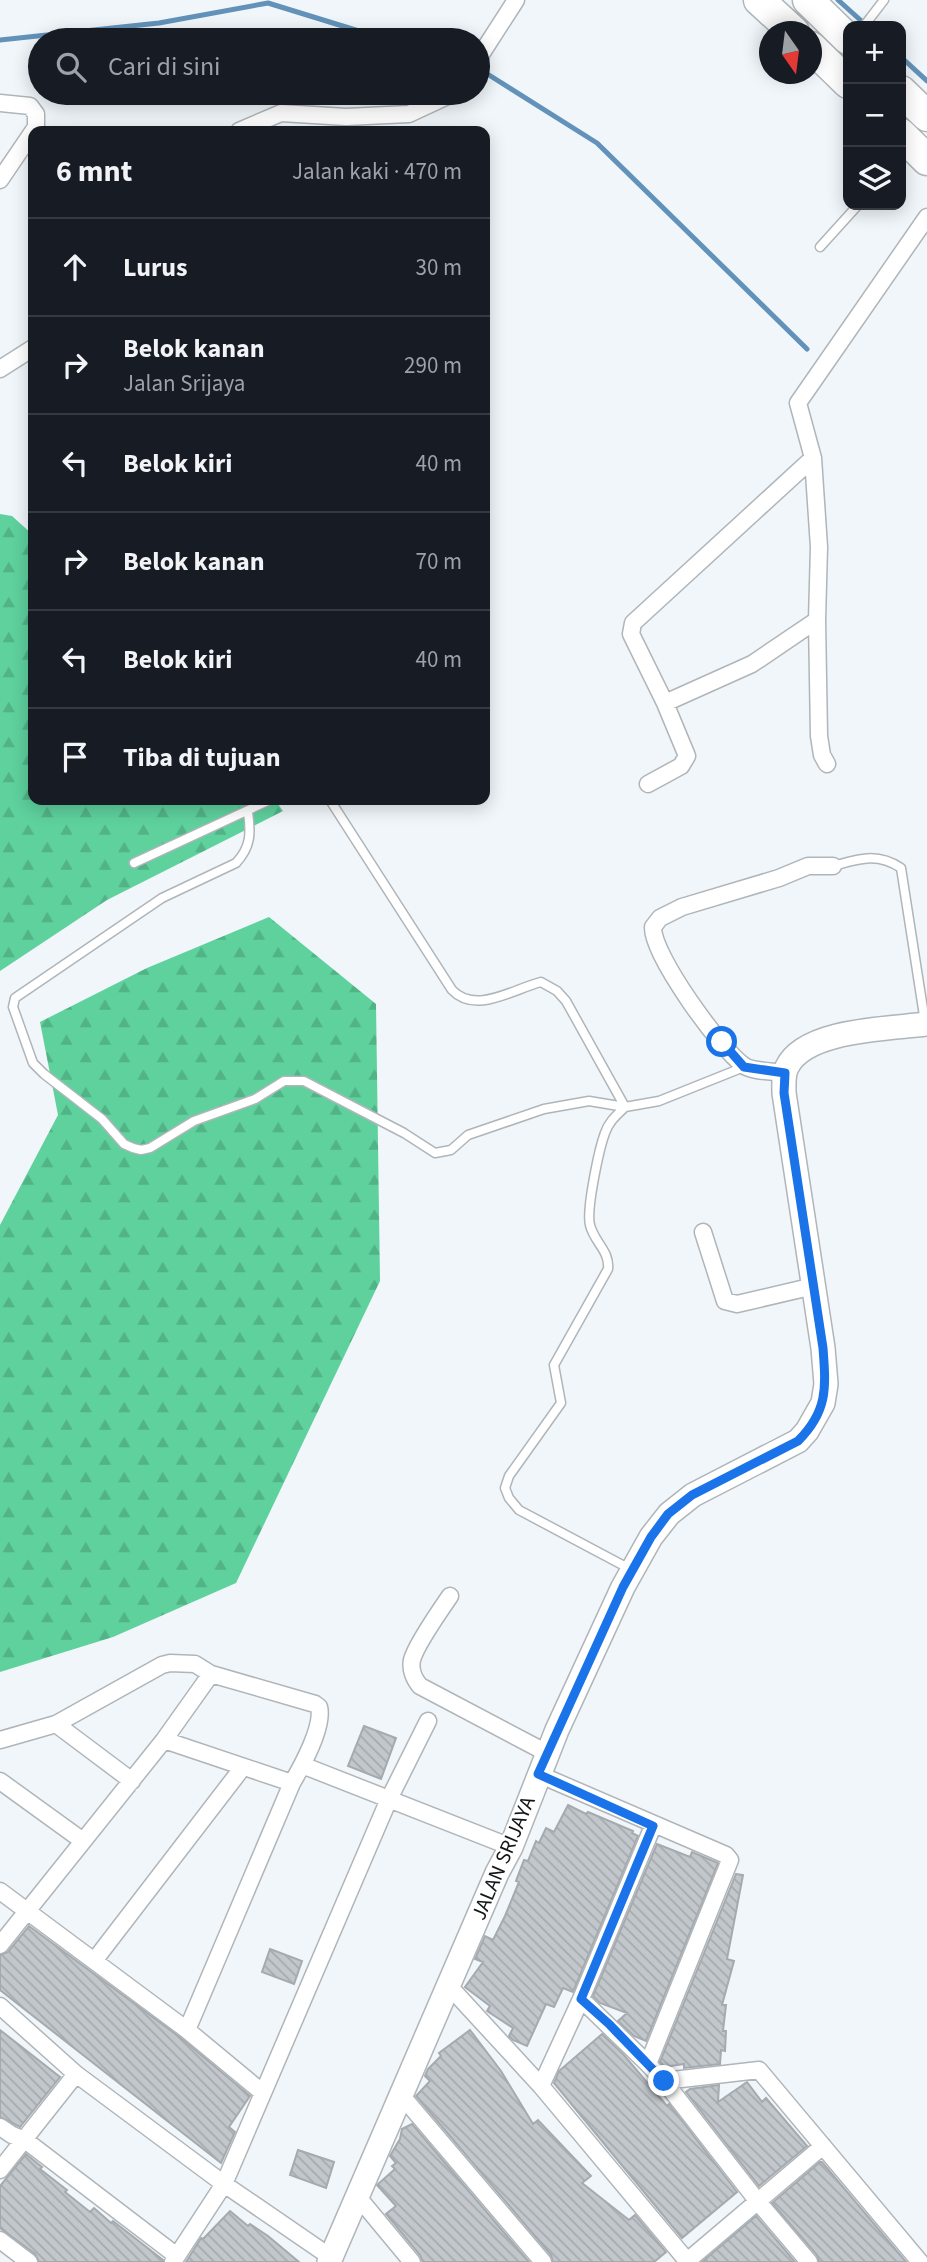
<!DOCTYPE html>
<html lang="id">
<meta charset="utf-8">
<style>
:root{--surface:#171b24;--page:#20242c;--text:#f1f3f6;--muted:#9ea1a6;--line:#363941}
body{margin:0;font-family:"Source Sans 3",sans-serif;background:var(--page);color:var(--text)}
.controls{position:absolute;right:21px;top:21px;display:grid;overflow:hidden;border-radius:14px;box-shadow:0 4px 18px #0003}
.controls button{width:63px;height:63px;display:grid;place-items:center;padding:0;border:0;border-bottom:2px solid var(--line);background:var(--surface);color:var(--text);font:35px sans-serif}
.compass{position:absolute;left:759px;top:21px;width:63px;height:63px;border-radius:50%;background:var(--surface);box-shadow:0 4px 18px #0003;rotate:166deg}
.stop{position:absolute;width:21px;height:21px;margin:-16px;border:5px solid #1a73e8;border-radius:50%;background:#fff}
.stop.end{background:#1a73e8;border-color:#fff;box-shadow:0 2px 7px #0008}
.list{margin:0;padding:0;list-style:none}
h2{display:flex;justify-content:space-between;align-items:center;height:91px;margin:0;padding:0 28px;font-size:30px}
h2 small{font-size:23px;font-weight:400;color:var(--muted)}
.list li{display:grid;grid-template-columns:46px 1fr auto;gap:21px;align-items:center;box-sizing:border-box;height:98px;padding:0 28px;border-top:2px solid var(--line)}
.list b{display:block;font-size:26px;white-space:nowrap}
.list p{margin:0;font-size:23px;white-space:nowrap;color:var(--muted)}
.list em{font-size:23px;font-style:normal;color:var(--muted)}
.icon{flex:none;width:38px;height:38px;fill:none;stroke:currentColor;stroke-width:2;stroke-linecap:round;stroke-linejoin:round}
.map{position:relative;flex:none;width:927px;height:2262px;overflow:hidden}
.search{position:absolute;background:var(--surface);box-shadow:0 4px 18px #0003;left:28px;top:28px;width:462px;height:77px;display:flex;align-items:center;gap:18px;box-sizing:border-box;padding:0 24px;border-radius:38px;color:var(--muted);font-size:26px}
.panel{position:absolute;background:var(--surface);box-shadow:0 4px 18px #0003;left:28px;top:126px;width:462px;height:679px;border-radius:14px}
.map>svg:first-child{display:block}
</style>
<div class="map">
<svg width="927" height="2262" viewBox="0 0 927 2262">
<defs>
<pattern id="forest-firs" width="22" height="20" patternUnits="userSpaceOnUse" patternTransform="scale(1.75)"><rect width="22" height="20" fill="#5ed19d"/><path d="M5 1l3.5 6h-7zM16 11l3.5 6h-7z" fill="#51b386"/></pattern>
<pattern id="building-back-hatch" width="6" height="6" patternUnits="userSpaceOnUse" patternTransform="scale(1.75)"><rect width="6" height="6" fill="#c2c7cc"/><path d="M-1 5l2 2M0 0l6 6M5-1l2 2" fill="none" stroke="#a6aaae"/></pattern>
</defs>
<rect width="100%" height="100%" fill="#f0f6fa"/>
<path fill="url(#forest-firs)" d="M0,514l12,2 21,19v265h242l8,11 -176,89 -107,71z
M269,917l107,87 4,277 -144,302 -123,54 -113,35v-447l58,-110 -18,-93 107,-54z"/>
<g fill="none" stroke-linecap="round" stroke-linejoin="round">
<path stroke="#6292b9" stroke-width="5" d="M838,0l29,26
M0,40l159,-17 109,-20 120,37
M901,57l26,24
M478,71l11,4 108,68 210,206"/>
</g>
<path fill="url(#building-back-hatch)" stroke="#a4aaae" stroke-width="2" d="M364,1726l32,12 -15,41 -33,-13z
M568,1805l18,9 2,-2 45,19 -1,2 6,3 -65,156 -10,-4 -9,19 -8,-3 -19,42 -14,-6 -4,-4 4,-8 -26,-17 3,-5 -25,-19 18,-25 -8,-3 10,-23 8,4 12,-24 14,-34 -3,-1 8,-21 4,1 8,-20 3,2 7,-15 8,4z
M657,1844l33,13 2,-5 26,11 -72,178 -12,-5 -16,-15 9,-8 -27,-10 -7,-7z
M736,1874l7,1 -16,84 7,2 -12,44h4l-3,26h3l-1,20 -4,-1 -1,14 -36,4v-4l-19,3 -5,-5z
M29,1926l152,112 69,58 -21,31 6,5 -14,31 -221,-173v-35l8,-3z
M270,1949l32,12 -8,23 -32,-12z
M0,2030l60,47 -40,50 -20,-10z
M470,2030l31,41 32,53 5,-4 53,56 -9,7 47,37 6,-5 31,37 -12,10h-101l-2,-7 -135,-159 14,-15 -5,-5 3,-7 13,-13 -2,-3z
M602,2034l21,20 44,52 2,-2 68,88 -55,46 -128,-155 5,-12z
M747,2082l15,20 4,-4 41,48 -48,40 -73,-94 4,-3 29,-4 -1,17z
M412,2124l117,138h-106l-3,-7 -34,-41 10,-8 -19,-21 18,-16 -3,-3 4,-3 -6,-7 10,-17 2,-10z
M298,2150l36,12 -8,26 -36,-13z
M26,2154l16,13 -2,2 27,21 -2,2 25,20 4,-4 17,15 2,-2 50,39v2h-124l-4,-8 -35,-26v-42z
M820,2162h2l84,100h-87l-2,-7 -45,-52z
M230,2211l18,15 2,-2 18,12 31,26h-113l15,-24 2,1z
M756,2216l39,46h-93z"/>
<g fill="none" stroke-linecap="round" stroke-linejoin="round">
<defs>
<path id="lane" d="M864,26l20,-26
M820,247l38,-42
M330,800l122,190c24,25 61,-1 89,-8l16,9 9,10 59,106c-8,8 -16,14 -20,26 -6,16 -19,77 -15,92 4,17 20,26 18,44l-54,96 7,38 -52,73 -4,12 4,10 10,12 111,59
M248,812c3,21 3,35 -12,51l-74,35 -147,100 -2,9 20,56 11,11 58,45 22,25 9,4 8,2 9,-2 44,-27 61,-22 29,-18h20l100,52 31,20 16,-3 17,-15 76,-26 45,-8 36,6 34,-6 85,-34
M134,863l136,-63
M833,866c26,-7 44,-14 68,2l24,154"/>
<path id="street" d="M478,59l38,-59
M0,103l30,3 6,8v13l-36,53
M239,131l42,-18 65,4 63,-3 45,-21
M0,369l33,-21
M665,703l87,-39 65,-44
M827,764l-5,-9 -3,-19 -2,-116 2,-73 -6,-89 -15,-55 129,-186
M648,784l33,-18 6,-10 -22,-53 -34,-69 2,-11 180,-165
M785,1073c-12,-2 -33,-1 -42,-8 -23,-17 -91,-110 -90,-138l7,-9 22,-11 97,-29 29,-12h25
M703,1232l22,69 12,3 77,-18
M450,1596c-9,13 -35,51 -38,64 -2,9 2,19 8,26l127,67
M56,1724l76,57
M0,1740l56,-16 106,-59 8,-2 25,1 16,10 104,30 4,3c5,19 -17,59 -27,76l-105,247
M164,1740l128,43
M302,1765l209,82
M538,1774l188,81 4,5 -82,204 16,17 95,122 50,59
M0,1781l83,60
M0,1891l187,139 76,63
M0,1945l164,-205 47,-66
M94,1961l149,-194
M449,1986l92,100 147,176
M581,1999l67,65
M0,2006l76,68 148,110 108,74
M664,2081l95,-11 161,192
M541,2086l40,-87 72,-173
M402,2096l141,166
M0,2127l12,8 13,5 152,116
M0,2170l76,-96
M358,2197l54,65
M0,2240l29,22
M173,2262l51,-78 165,-385 39,-78
M686,2262l137,-116"/>
<path id="secondary" d="M329,2262l168,-389 14,-26 46,-117 66,-143 28,-50 18,-23 24,-19 105,-54 9,-10 16,-28 3,-19 -3,-36 -39,-255c0,-9 -1,-18 3,-26 18,-38 102,-38 140,-43"/>
<path id="highway" d="M759,0l35,32
M808,0l40,39
M811,47l37,36
M901,91l26,25
M901,134l26,26"/>
</defs>
<use href="#lane" stroke="#afb5b9" stroke-width="11"/>
<use href="#street" stroke="#afb5b9" stroke-width="19"/>
<use href="#secondary" stroke="#afb5b9" stroke-width="26"/>
<use href="#highway" stroke="#afb5b9" stroke-width="33"/>
<use href="#lane" stroke="#fff" stroke-width="8"/>
<use href="#street" stroke="#fff" stroke-width="16"/>
<use href="#secondary" stroke="#fff" stroke-width="23"/>
<use href="#highway" stroke="#fff" stroke-width="30"/>
</g>
<g fill="none" stroke-linecap="round" stroke-linejoin="round">
<path stroke="#1a73e8" stroke-width="9" d="M664,2081l-55,-57 -28,-25 72,-173 -115,-52 85,-187 28,-50 17,-23 24,-19 106,-54c30,-30 28,-53 25,-93l-39,-255 1,-20 -41,-6 -22,-25"/>
</g>
<g text-anchor="middle" stroke-width="5" stroke-linejoin="round" paint-order="stroke">
<g font-size="21" fill="#131517" stroke="#fff">
<text transform="translate(503 1858) rotate(-67)" y="7">JALAN SRIJAYA</text>
</g>
</g>
</svg>
<div class="controls">
<button>+</button>
<button>−</button>
<button><svg class="icon" aria-label="layers" viewBox="0 0 24 24"><path d="M12 4l9 5-9 5-9-5zM3 14l9 5 9-5"/></svg></button>
</div>
<svg class="compass" viewBox="-18 -18 36 36"><path d="M0-13l5 13h-10z" fill="#e53935"/><path d="M0 13l5-13h-10z" fill="#9ea1a6"/></svg>
<div class="stop" style="left:722px;top:1042px"></div>
<div class="stop end" style="left:664px;top:2081px"></div>
<div class="search"><svg class="icon" aria-label="search" viewBox="0 0 24 24"><circle cx="10" cy="10" r="6"/><path d="M15 15l6 6"/></svg>Cari di sini</div>
<section class="panel">
<h2>6 mnt<small>Jalan kaki · 470 m</small></h2>
<ul class="list">
<li><svg class="icon" aria-label="ahead" viewBox="0 0 24 24"><path d="M12 20V5M6 11l6-6 6 6"/></svg><div><b>Lurus</b></div><em>30 m</em></li>
<li><svg class="icon" aria-label="right" viewBox="0 0 24 24"><path d="M7 20v-9h11M14 6l5 5-5 5"/></svg><div><b>Belok kanan</b><p>Jalan Srijaya</p></div><em>290 m</em></li>
<li><svg class="icon" aria-label="left" viewBox="0 0 24 24"><path d="M17 20v-9H6M10 6l-5 5 5 5"/></svg><div><b>Belok kiri</b></div><em>40 m</em></li>
<li><svg class="icon" aria-label="right" viewBox="0 0 24 24"><path d="M7 20v-9h11M14 6l5 5-5 5"/></svg><div><b>Belok kanan</b></div><em>70 m</em></li>
<li><svg class="icon" aria-label="left" viewBox="0 0 24 24"><path d="M17 20v-9H6M10 6l-5 5 5 5"/></svg><div><b>Belok kiri</b></div><em>40 m</em></li>
<li><svg class="icon" aria-label="arrive" viewBox="0 0 24 24"><path d="M6 21V4h12l-3 4 3 4H6"/></svg><div><b>Tiba di tujuan</b></div></li>
</ul>
</section>
</div>
